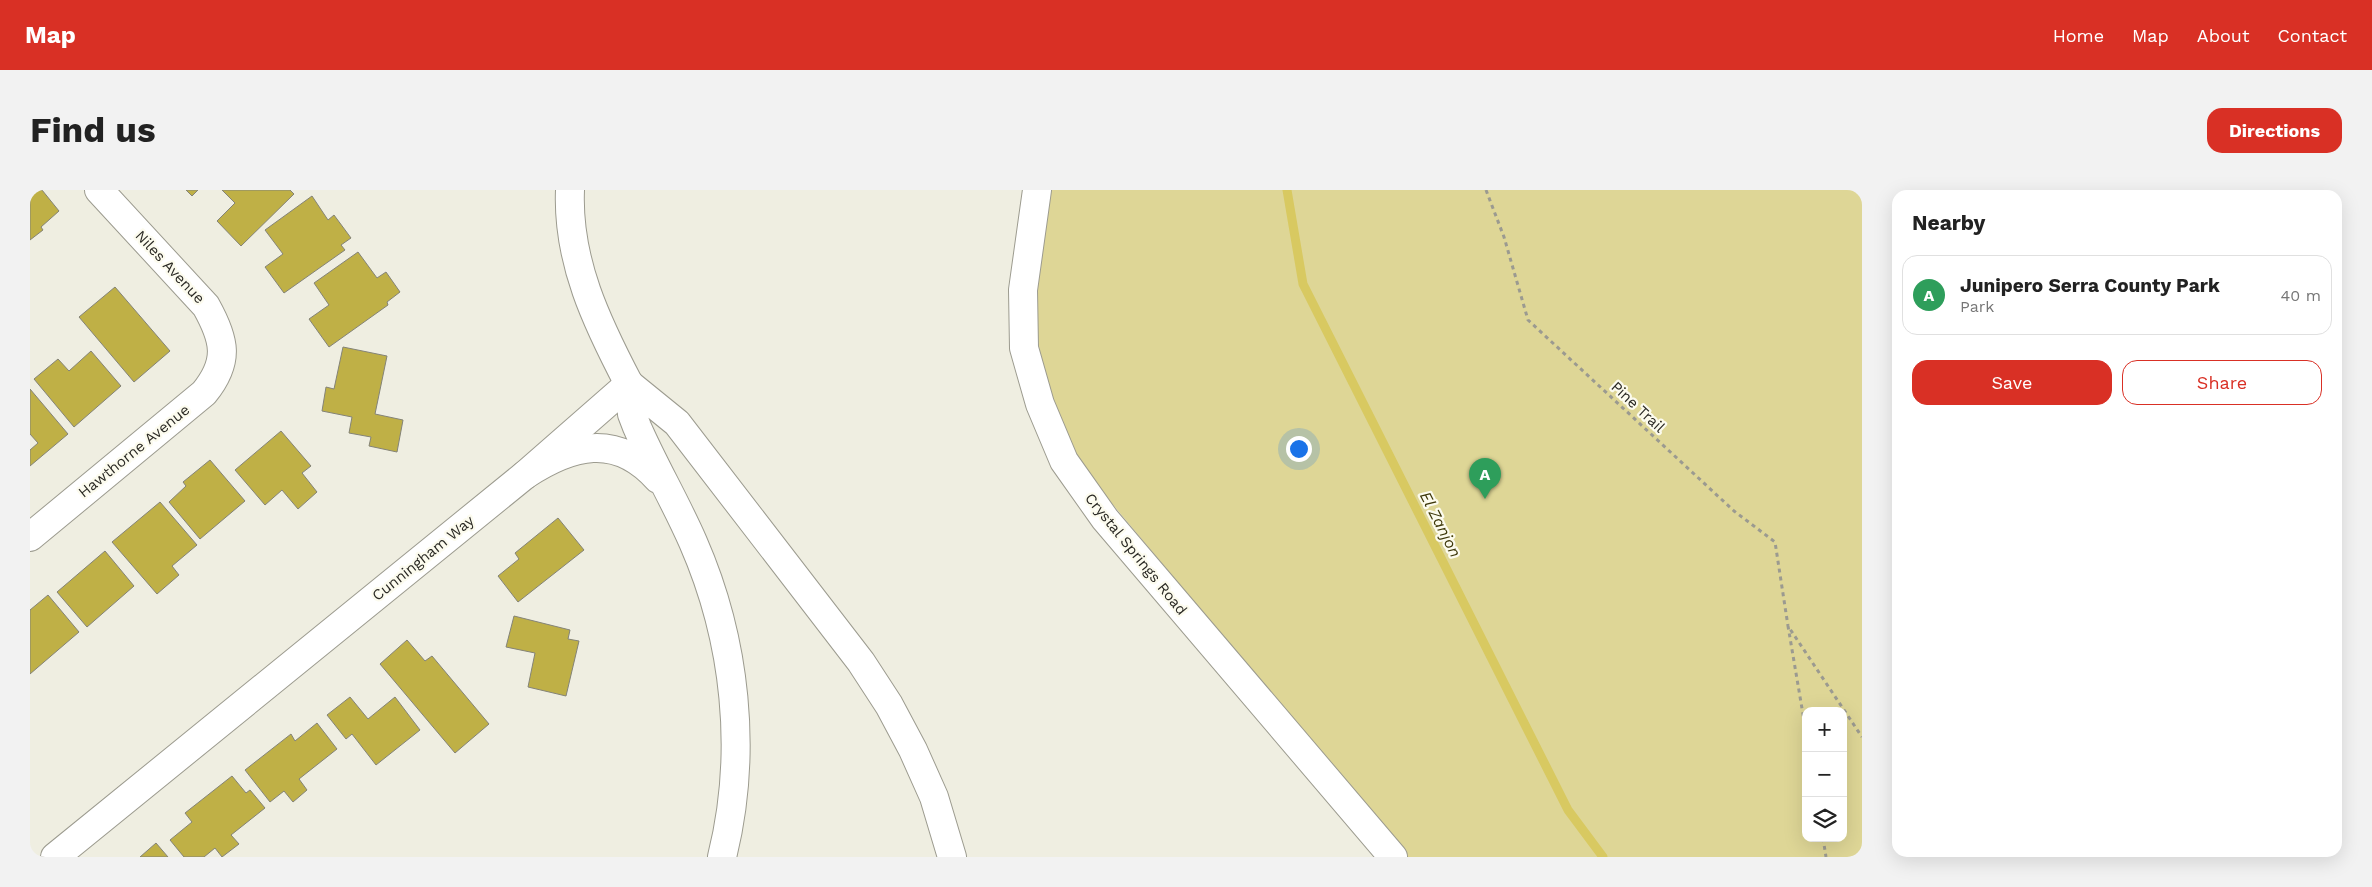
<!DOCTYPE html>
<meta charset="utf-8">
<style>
:root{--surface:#fff;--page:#f2f2f2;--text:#222;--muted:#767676;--line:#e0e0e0;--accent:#d93025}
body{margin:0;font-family:"Work Sans",sans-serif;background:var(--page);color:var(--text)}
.controls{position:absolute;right:15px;bottom:15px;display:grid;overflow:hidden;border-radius:10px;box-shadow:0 5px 20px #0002}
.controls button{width:45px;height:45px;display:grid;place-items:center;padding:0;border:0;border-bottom:1px solid var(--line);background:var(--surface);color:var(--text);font:25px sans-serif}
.you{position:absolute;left:1268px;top:258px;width:18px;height:18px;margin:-12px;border:4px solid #fff;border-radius:50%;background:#1a73e8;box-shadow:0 0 0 8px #1a73e833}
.badge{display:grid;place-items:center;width:32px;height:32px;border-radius:50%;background:var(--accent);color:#fff;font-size:16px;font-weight:700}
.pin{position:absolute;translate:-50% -41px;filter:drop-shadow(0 1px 2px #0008)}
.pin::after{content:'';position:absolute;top:26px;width:18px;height:15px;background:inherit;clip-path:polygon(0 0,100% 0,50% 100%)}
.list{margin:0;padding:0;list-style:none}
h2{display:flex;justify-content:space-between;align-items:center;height:65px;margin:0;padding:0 20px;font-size:21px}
h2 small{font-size:16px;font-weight:400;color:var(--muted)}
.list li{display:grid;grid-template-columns:32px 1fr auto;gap:15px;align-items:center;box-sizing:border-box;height:80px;margin:0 10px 10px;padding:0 10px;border:1px solid var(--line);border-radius:15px}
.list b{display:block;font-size:19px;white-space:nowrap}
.list p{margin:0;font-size:16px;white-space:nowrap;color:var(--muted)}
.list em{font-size:16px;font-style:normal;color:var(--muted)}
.actions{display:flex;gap:10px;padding:15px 20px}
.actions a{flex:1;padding:11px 0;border:1px solid var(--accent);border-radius:15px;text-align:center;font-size:18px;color:var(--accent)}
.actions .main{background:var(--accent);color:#fff}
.icon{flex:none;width:28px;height:28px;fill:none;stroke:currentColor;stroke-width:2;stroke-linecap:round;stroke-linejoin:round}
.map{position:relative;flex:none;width:1832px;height:667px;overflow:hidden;border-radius:15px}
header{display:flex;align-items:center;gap:30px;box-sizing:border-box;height:70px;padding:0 25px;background:var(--accent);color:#fff}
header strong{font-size:24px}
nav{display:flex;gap:28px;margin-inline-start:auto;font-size:18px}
.intro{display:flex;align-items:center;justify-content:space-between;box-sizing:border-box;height:120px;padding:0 30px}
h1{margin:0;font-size:35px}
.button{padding:12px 22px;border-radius:15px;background:var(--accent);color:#fff;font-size:18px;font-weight:700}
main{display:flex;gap:30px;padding:0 30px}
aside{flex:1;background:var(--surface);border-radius:15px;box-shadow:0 5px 20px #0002}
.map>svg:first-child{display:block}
</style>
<header>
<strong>Map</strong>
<nav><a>Home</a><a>Map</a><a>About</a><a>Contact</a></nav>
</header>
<div class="intro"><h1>Find us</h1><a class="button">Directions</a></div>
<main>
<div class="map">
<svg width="1832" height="667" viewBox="0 0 1832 667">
<rect width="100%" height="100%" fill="#efeee1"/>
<path fill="#ded696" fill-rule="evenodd" d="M1021,0h811v667h-455l-328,-393 -36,-86 -10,-80zM1776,521h37v127h-37z"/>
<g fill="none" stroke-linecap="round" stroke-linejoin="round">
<path stroke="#d8c961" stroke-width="9" d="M1257,0l16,94 265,526 35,47"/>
</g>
<path fill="#bfb046" stroke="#848377" d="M0,0h12l17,21 -18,16 2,3 -13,10z
M156,0h12l-6,6z
M192,0h68l4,4 -53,52 -24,-25 18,-18z
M282,6l16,24 6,-5 17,23 -10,7 4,5 -61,43 -19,-26 18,-13 -18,-24z
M328,62l19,26 9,-6 14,20 -13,10 1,3 -59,42 -20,-28 20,-14 -15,-22z
M85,97l55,64 -36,31 -55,-65z
M313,157l44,9 -12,58 28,6 -6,32 -28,-6 2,-9 -22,-4 3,-16 -30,-6 4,-24 8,2z
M61,161l30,35 -47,41 -40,-48 24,-20 11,12z
M0,199l38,45 -38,32v-16l8,-7 -8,-9z
M251,241l30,35 -9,7 15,19 -19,17 -16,-19 -17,15 -30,-35z
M180,270l35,41 -45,38 -31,-37 17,-16 -3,-4z
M130,312l37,43 -25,21 7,9 -22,19 -45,-52z
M528,328l26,32 -66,52 -20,-26 21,-17 -4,-6z
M75,361l29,35 -47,41 -30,-35z
M18,405l31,37 -49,42v-64z
M484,426l56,14 -2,9 11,2 -13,55 -38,-9 7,-34 -29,-6z
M377,450l18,21 7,-5 57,68 -34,29 -75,-89z
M320,507l18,22 27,-22 25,33 -44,35 -24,-31 -6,5 -19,-24z
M287,533l20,26 -38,30 8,11 -14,12 -9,-11 -14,11 -25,-32 46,-36 4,7z
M202,586l14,17 4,-3 15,18 -34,27 8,9 -17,13 -7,-9 -11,9h-20l-14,-17 22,-18 -7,-9z
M126,653l12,14h-28z"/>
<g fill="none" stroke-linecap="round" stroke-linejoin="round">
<defs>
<path id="street" d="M0,347l174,-144c26,-32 21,-53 2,-87l-107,-116
M25,667l470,-382 104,-91"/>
<path id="secondary" d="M540,0c-3,71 27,133 59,194
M1007,0l-14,100 1,58 16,56 24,57 41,58 288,338"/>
<path id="highway" d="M599,194l48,39 184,239 28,43 24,45 21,47 18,60
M599,194l3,30 5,13c17,39 39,76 56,115 43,98 55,211 29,315
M495,285c46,-30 91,-43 133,4"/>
</defs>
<use href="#street" stroke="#9c9b8f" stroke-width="30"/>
<use href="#secondary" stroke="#9c9b8f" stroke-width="30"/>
<use href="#highway" stroke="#9c9b8f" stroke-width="30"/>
<path stroke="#9b9a90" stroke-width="3" stroke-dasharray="4 4" stroke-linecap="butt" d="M1456,0l18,47 24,83 206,191 41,31 13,84
M1776,542l-18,-106 74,111
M1793,648l3,19"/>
<use href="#street" stroke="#fff" stroke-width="28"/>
<use href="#secondary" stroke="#fff" stroke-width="28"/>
<use href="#highway" stroke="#fff" stroke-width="28"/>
</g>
<g text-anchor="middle" stroke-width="4.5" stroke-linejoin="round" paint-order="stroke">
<g font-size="15" fill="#2a2924" stroke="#fcfbee">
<text transform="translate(140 77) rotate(47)" y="5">Niles Avenue</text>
<text transform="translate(1608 217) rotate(43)" y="5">Pine Trail</text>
<text transform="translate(104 261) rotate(-39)" y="5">Hawthorne Avenue</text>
<text transform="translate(1106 364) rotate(51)" y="5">Crystal Springs Road</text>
<text transform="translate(393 368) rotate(-39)" y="5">Cunningham Way</text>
</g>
<g font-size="16" font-style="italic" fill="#3d3709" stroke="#fcfbee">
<text transform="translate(1411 334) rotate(63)" y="6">El Zanjon</text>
</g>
</g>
</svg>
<div class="controls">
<button>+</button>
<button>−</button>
<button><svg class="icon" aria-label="layers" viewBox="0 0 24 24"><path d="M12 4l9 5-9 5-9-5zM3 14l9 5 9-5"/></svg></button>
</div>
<div class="you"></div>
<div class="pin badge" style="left:1455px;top:309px;background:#2e9e5b">A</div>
</div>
<aside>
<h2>Nearby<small></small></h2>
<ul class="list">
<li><span class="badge" style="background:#2e9e5b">A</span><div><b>Junipero Serra County Park</b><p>Park</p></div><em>40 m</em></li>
</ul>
<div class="actions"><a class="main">Save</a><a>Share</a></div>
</aside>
</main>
